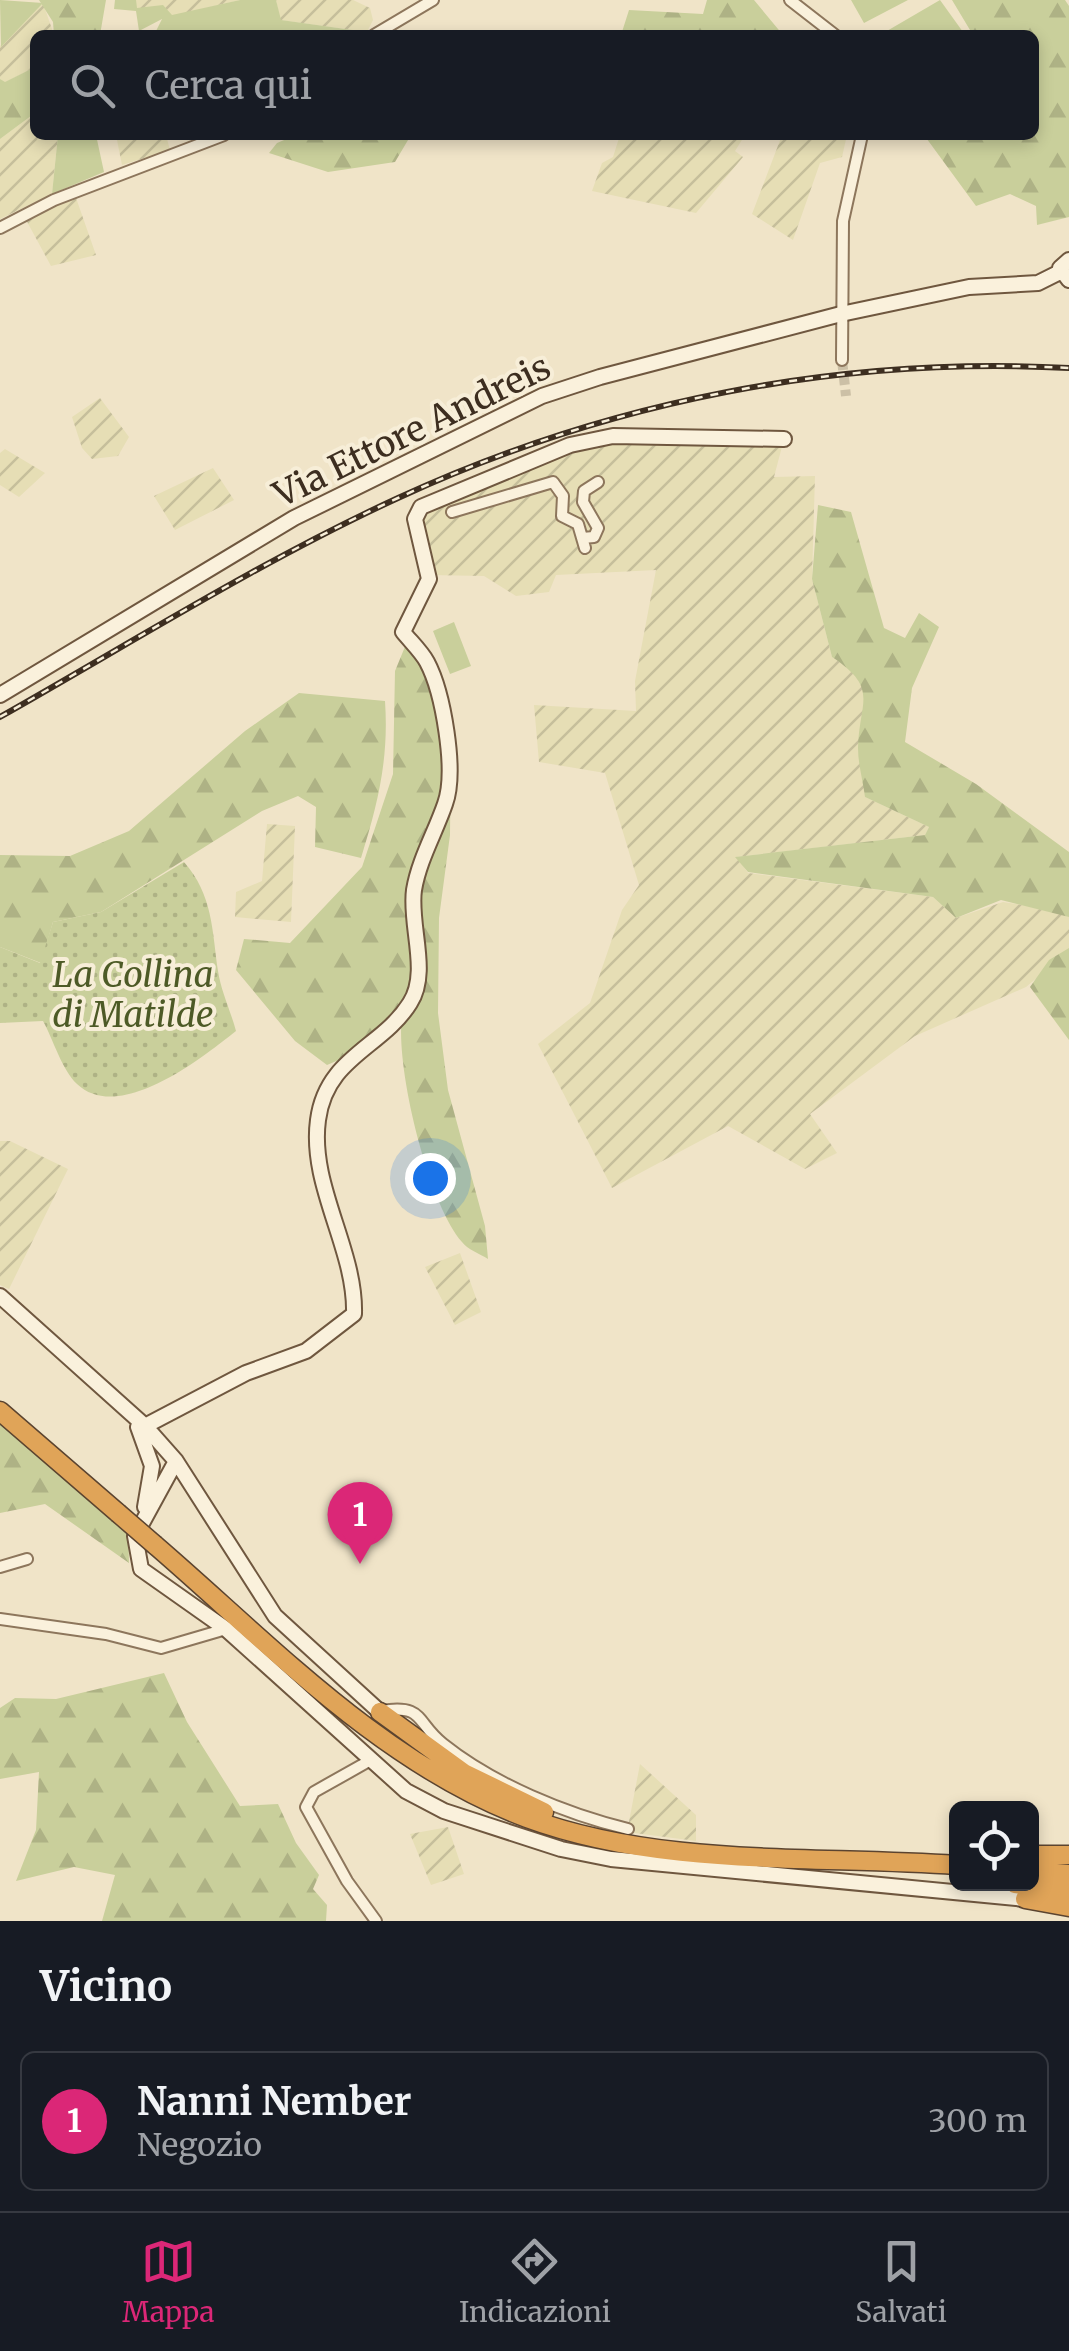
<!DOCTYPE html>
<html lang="it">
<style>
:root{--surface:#171b24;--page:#20242c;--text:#f1f3f6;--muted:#9ea1a6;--line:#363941;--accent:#db2777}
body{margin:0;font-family:Merriweather,serif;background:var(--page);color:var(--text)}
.controls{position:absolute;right:30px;bottom:30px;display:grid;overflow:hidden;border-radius:15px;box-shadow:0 5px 15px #0003}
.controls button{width:90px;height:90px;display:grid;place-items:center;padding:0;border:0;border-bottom:2px solid var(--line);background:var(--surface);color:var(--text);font:50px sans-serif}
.you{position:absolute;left:430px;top:1178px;width:35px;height:35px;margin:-25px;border:8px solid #fff;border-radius:50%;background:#1a73e8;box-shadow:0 0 0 15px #1a73e833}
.badge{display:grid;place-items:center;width:65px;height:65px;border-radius:50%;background:var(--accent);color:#fff;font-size:32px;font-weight:700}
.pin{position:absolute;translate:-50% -82px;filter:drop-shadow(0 2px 5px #0008)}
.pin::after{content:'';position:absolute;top:52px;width:35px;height:30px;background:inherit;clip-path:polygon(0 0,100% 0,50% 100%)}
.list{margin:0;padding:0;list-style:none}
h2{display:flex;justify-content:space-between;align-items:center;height:130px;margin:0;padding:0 40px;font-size:42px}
h2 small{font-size:32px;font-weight:400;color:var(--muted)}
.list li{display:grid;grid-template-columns:65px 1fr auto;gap:30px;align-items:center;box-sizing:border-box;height:140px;margin:0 20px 20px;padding:0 20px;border:2px solid var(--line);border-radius:15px}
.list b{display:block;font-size:38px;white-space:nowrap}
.list p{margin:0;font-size:32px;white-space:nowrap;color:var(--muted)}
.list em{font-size:32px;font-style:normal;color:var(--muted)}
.icon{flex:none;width:55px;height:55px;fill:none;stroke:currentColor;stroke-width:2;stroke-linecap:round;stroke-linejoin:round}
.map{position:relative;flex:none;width:1069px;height:1921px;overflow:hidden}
.search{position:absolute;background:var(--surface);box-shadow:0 5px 15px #0003;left:30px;right:30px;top:30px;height:110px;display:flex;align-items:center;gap:25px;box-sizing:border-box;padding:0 35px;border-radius:15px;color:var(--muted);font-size:38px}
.sheet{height:290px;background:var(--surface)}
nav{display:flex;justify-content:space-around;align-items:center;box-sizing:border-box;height:140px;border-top:2px solid var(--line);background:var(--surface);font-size:28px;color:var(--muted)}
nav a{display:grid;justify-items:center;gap:5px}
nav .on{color:var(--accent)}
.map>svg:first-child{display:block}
</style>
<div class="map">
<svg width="1069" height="1921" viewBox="0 0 1069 1921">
<defs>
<pattern id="farmland-furrows" width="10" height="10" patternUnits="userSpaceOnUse" patternTransform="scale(2.5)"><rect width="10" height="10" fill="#e6deb5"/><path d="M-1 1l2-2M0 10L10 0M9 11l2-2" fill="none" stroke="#c6bf9b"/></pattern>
<pattern id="forest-firs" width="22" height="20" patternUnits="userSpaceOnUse" patternTransform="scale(2.5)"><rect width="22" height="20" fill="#c9cf9b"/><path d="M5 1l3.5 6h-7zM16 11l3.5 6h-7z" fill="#aeb285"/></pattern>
<pattern id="park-dots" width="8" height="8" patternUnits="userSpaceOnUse" patternTransform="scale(2.5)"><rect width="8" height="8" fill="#c9cf9b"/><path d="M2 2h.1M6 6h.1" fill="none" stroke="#aeb285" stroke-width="1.8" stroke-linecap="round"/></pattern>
</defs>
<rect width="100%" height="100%" fill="#f0e4c8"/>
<path fill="url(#farmland-furrows)" d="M136,0h104l-68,16 -36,-8z
M276,0h77l17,8 3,12 -6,12 -87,-12z
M43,3l11,32h-19v32l-31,16 -4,-4v-33z
M35,113v22h23l-6,59 -52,25v-80z
M116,135h50l4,15 -48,15z
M620,135h125l-10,16 8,6 -47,56 -104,-22 10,-28 11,-6z
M782,135h65l-5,22 -22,6 -27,77 -41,-26z
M75,195l21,60 -45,11 -26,-48z
M100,398l29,39 -11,19 -26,3 -10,-11 -10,-31z
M613,436l171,3 -10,38 41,-1 -3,103 20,78 26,17 8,22 -1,101 64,30 -4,8 -188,22 11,16 185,24 23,21 47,-16 66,10v39l-43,36 -111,49 -105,78 27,39 -32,16 -77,-43 -116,62 -74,-144 52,-41 32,-93 17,-25 -34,-112 -66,-11 -5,-57 102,6 -1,-30 21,-111 -100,5 -7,17 -33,4 -32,-20 -56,-1 -12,-53 5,-15z
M5,449l40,24 -26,24 -19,-12v-32z
M213,468l21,32 -59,30 -21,-34z
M267,824l28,2 -4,96 -56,-5 1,-25 26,-11z
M0,1141h10l58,28 -59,120 -9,-4z
M460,1253l21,59 -26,13 -30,-58z
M640,1764l56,51v26l-69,-9z
M448,1827l16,47 -33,11 -21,-51z"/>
<path fill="#c9cf9b" d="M0,0l43,3 -42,44z
M115,0h21l1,8 26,-3 9,10 68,-15h36l5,20 86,12 -213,3 8,-16 -23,12 -3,-20 -22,-2z
M851,0h57l-44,23z
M940,0l23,32 -83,3z
M58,135h38l8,37 -52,22z
M454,622l17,44 -21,8 -17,-43z"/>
<path fill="url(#forest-firs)" d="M39,0h67l-6,35h-46l-1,-13z
M707,0h47l29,35h-162l8,-25 74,4z
M952,0h113l4,6v211l-32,8 -1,-19 -26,-12 -34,12 -52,-71h110v-100h-61z
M35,67v46l-35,26v-60l5,3z
M296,135h115l-16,27 -67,10 -59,-19 8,-10z
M818,505l33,7 33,116 21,10 14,-25 20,14 -27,61 -7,54 71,42 93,68v65l-68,-17 -45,18 -23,-21 -185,-25 -13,-15 190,-22 4,-8 -64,-30c-2,-16 -7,-33 -7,-49 1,-47 22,-59 -26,-91l-20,-78z
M409,637l7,4 35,103 -1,91 -11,83 -1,95 10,77 37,136 3,33c-8,-5 -21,-10 -26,-17 -34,-39 -67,-175 -60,-226l-33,31 -42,18 -32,-24 -59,-71 8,-31 46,4 72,-76 31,-93 2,-103z
M299,693l86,8c4,58 -7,102 -24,157l-46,-11 1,-40 -18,-11 -36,15 -161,101 -48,10 -12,41 -41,-16v-92l70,1 59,-25 116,-100z
M1069,948v92l-39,-53 19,-27z
M0,1417l128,113 1,33 -84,-59 -45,9z
M164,1673l23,49 53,84 38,-2 18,39 23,32 -6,14 14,16 -1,16h-224l13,-46 -41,-8 -58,14 20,-51 3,-58 -39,7v-71l15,-10 41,1z"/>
<path fill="url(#park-dots)" d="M184,862c29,33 28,68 34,109 3,20 13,41 18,60 -34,27 -117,93 -159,53 -15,-14 -24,-45 -34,-63l-43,2v-76l40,16 13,-41 48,-10z"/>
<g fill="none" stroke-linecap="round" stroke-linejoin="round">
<path stroke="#ccc0a6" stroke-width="10" stroke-dasharray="10 5" stroke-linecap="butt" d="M842,360l4,36"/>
<defs>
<path id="street" d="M790,0l45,35
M374,35l59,-35
M0,228l54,-28 170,-65
M842,360l1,-139 19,-86
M452,512l101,-30 10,14 -1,20 16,8 7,24
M582,538l12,-1 4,-9 -15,-26 1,-11 14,-9
M0,1567l27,-8
M0,1619l106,15 55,14 65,-19
M381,1711c44,-7 34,11 62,33 50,40 123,70 185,85
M369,1761l-55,31 -8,15 41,74 29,40"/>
<path id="secondary" d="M1069,260l-9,8 9,12
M0,695l294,-177 248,-122 58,-19 241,-63 128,-27 69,-4 22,-11
M0,1296l145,130 31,35 99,155 105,96
M145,1426l101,-53 60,-22 48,-37c2,-65 -45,-128 -36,-194 8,-63 64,-72 92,-117 20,-31 -1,-78 4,-113 5,-30 21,-57 31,-86 12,-33 -2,-112 -18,-142 -6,-11 -16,-20 -24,-30l26,-53 -14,-60 6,-12 149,-62 43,-9 171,3
M138,1427l14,39 -7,41
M176,1461l-41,75 6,33 85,60 180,162 38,20 117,38 50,10 414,40"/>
<path id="highway" d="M0,1411l118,102
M155,1545c115,99 227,219 372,273 136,50 287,37 429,47
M380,1712l84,61 80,39
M1032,1855h37
M1032,1871l37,3
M1015,1884l54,7
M1025,1899l44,8"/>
</defs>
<use href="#street" stroke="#8d765c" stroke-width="14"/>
<use href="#secondary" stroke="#6f573f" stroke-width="18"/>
<use href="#highway" stroke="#5b4430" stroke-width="21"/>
<use href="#street" stroke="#faf1dc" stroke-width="10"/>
<use href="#secondary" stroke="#faf1dc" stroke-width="14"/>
<use href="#highway" stroke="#e0a458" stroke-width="18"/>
<defs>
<path id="rail" d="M0,717c131,-74 261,-156 398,-219 210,-97 441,-142 671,-130"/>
</defs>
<use href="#rail" stroke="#3d2e20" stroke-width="6"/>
<use href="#rail" stroke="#f7eed8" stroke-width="2.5" stroke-dasharray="8" stroke-linecap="butt"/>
<defs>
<path id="highway-bridge" d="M118,1513l37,32"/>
</defs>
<use href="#highway-bridge" stroke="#5b4430" stroke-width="21" stroke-linecap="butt"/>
<use href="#highway-bridge" stroke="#e0a458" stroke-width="18"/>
</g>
<g text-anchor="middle" stroke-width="8" stroke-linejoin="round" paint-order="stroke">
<g font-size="35" fill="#3d2e20" stroke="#f7eed8">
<text transform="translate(412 431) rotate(-26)" y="12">Via Ettore Andreis</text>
</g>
<g font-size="35" font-style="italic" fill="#4d5a26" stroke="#f7eed8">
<text x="133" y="987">La Collina<tspan x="133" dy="40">di Matilde</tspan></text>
</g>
</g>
</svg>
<div class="controls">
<button><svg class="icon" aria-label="locate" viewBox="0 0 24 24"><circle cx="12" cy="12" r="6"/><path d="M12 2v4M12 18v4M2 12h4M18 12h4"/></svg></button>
</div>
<div class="you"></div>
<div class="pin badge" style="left:360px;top:1564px">1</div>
<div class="search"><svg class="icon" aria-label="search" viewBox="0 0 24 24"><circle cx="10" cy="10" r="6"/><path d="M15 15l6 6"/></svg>Cerca qui</div>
</div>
<section class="sheet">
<h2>Vicino<small></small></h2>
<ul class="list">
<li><span class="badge">1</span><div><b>Nanni Nember</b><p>Negozio</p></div><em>300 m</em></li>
</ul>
</section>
<nav>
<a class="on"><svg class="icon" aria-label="map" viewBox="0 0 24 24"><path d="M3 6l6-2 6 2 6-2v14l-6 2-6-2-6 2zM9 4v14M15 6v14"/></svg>Mappa</a>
<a><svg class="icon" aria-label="directions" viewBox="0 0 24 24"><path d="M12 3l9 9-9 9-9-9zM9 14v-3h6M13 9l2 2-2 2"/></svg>Indicazioni</a>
<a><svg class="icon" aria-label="saved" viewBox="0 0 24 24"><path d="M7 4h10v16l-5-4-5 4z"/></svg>Salvati</a>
</nav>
